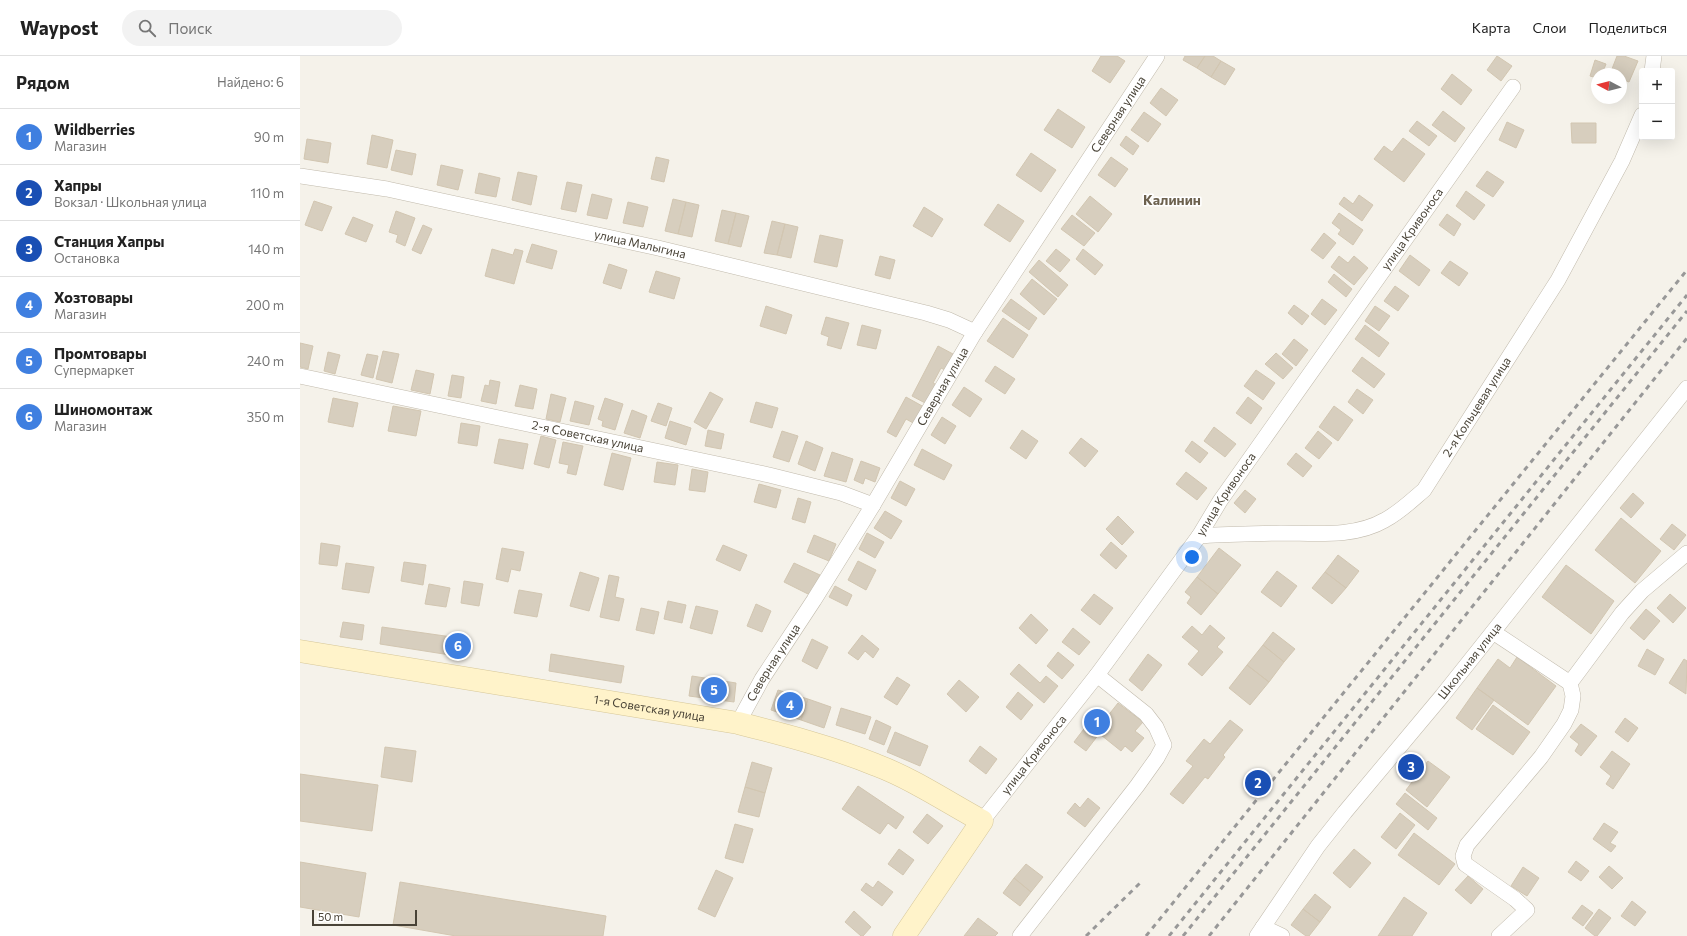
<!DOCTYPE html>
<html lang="ru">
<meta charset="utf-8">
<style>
:root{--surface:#fff;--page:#f2f2f2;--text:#222;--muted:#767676;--line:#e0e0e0;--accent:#fe3f17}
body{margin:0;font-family:Commissioner,sans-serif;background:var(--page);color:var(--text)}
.controls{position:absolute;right:12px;top:12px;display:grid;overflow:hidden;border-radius:4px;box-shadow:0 4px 16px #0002}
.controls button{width:36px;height:36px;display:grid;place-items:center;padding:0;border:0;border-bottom:1px solid var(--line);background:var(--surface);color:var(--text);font:20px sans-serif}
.compass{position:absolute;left:1291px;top:12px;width:36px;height:36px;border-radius:50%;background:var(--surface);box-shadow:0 4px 16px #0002;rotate:277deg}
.scale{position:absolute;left:12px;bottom:10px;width:105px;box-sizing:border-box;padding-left:4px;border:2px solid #494337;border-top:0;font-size:11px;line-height:14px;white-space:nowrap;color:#494337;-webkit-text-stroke:3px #fff;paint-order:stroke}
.you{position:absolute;left:892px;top:501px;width:14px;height:14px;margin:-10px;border:3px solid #fff;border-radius:50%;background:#1a73e8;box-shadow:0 0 0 6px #1a73e833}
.badge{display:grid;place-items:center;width:26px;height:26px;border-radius:50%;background:var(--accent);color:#fff;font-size:13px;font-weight:700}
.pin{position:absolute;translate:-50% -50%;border:2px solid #fff;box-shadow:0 1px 4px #0006}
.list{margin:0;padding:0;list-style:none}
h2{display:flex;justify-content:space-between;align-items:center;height:52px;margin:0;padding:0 16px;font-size:17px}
h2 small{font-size:13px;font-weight:400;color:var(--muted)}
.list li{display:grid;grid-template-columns:26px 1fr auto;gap:12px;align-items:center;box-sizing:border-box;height:56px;padding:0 16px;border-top:1px solid var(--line)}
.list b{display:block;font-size:15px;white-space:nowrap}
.list p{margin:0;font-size:13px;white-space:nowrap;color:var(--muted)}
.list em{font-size:13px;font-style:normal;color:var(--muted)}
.icon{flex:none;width:22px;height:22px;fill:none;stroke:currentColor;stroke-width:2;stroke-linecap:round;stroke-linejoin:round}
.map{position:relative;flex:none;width:1387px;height:880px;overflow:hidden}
header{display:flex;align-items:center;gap:24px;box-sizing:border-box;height:56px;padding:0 20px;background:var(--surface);border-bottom:1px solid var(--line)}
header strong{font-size:19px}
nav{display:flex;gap:22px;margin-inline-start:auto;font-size:14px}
.search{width:280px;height:36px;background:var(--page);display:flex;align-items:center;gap:10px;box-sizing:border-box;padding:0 14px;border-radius:22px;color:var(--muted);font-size:15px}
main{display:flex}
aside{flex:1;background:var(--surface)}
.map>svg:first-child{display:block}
</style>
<header>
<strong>Waypost</strong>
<div class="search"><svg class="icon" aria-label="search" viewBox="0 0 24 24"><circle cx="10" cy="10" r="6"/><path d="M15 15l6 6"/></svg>Поиск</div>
<nav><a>Карта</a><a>Слои</a><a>Поделиться</a></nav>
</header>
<main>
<aside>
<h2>Рядом<small>Найдено: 6</small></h2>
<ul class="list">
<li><span class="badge" style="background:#3f7fe0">1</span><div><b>Wildberries</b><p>Магазин</p></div><em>90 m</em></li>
<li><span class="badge" style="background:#1a4fb4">2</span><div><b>Хапры</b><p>Вокзал · Школьная улица</p></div><em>110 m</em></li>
<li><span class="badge" style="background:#1a4fb4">3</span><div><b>Станция Хапры</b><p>Остановка</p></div><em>140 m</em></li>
<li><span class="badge" style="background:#3f7fe0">4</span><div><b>Хозтовары</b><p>Магазин</p></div><em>200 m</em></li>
<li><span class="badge" style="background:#3f7fe0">5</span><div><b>Промтовары</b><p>Супермаркет</p></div><em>240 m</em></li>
<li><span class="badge" style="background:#3f7fe0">6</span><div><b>Шиномонтаж</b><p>Магазин</p></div><em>350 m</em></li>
</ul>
</aside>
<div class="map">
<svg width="1387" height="880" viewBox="0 0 1387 880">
<rect width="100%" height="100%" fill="#f5f2ea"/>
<path fill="#d7cebe" stroke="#d2c6b1" d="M801,0h16l8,5 -15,22 -18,-12z
M885,0h20l-8,12 -14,-8z
M905,0h8l8,5 -10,16 -14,-9z
M1197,0l15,10 -11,15 -14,-11z
M1317,0h7l14,5 -9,21 -8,-3v-5h-11z
M1295,4l11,4 -4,10h-5v4l-7,-2z
M921,5l14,8 -10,16 -14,-8z
M1152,18l20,16 -11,15 -20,-16z
M861,32l17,12 -12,16 -16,-13z
M758,53l27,18 -13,21 -28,-18z
M1143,55l22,17 -10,14 -23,-17z
M844,56l17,12 -13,18 -17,-12z
M1117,65l20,15 -8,10 -20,-15z
M1207,66l17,8 -8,18 -17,-8z
M1271,67h25v20h-24z
M72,79l21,5 -6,28 -20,-4z
M826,80l13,10 -6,9 -13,-10z
M1103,82l22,16 -21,28 -30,-23 10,-13 8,6z
M7,83l24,4 -3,20 -24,-4z
M96,94l20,4 -4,21 -21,-5z
M731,97l25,17 -15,22 -25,-17z
M356,101l13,3 -5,22 -13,-3z
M811,101l17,12 -13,18 -17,-12z
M141,109l22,5 -5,20 -21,-5z
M1187,115l17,11 -11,15 -17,-11z
M218,116l19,4 -6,29 -19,-5z
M179,117l21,5 -4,19 -21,-4z
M267,126l15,3 -6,27 -15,-3z
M1166,135l19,14 -11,15 -18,-14z
M292,138l20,5 -5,20 -20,-4z
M1059,139l14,10 -11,16 -23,-17 5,-7 9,7z
M790,140l22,18 -14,18 -22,-18z
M373,143l13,3 -8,32 -13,-3z
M14,145l18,6 -10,24 -17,-6z
M328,146l20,5 -5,20 -20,-4z
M386,146l13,3 -7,32 -14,-3z
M698,148l26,17 -14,21 -26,-17z
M624,151l19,12 -11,18 -19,-11z
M422,154l14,3 -8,31 -13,-3z
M96,155l19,7 -10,28 -9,-4 2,-7 -9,-3z
M436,157l13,3 -8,31 -13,-3z
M1039,157l24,17 -10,15 -15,-11 3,-4 -9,-7z
M1147,158l14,10 -7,12 -15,-11z
M772,159l23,18 -11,13 -23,-17z
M53,161l20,8 -7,17 -21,-8z
M472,165l13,3 -8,31 -13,-2z
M485,168l13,3 -7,31 -14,-3z
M123,169l9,4 -11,25 -9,-4z
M1024,177l12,10 -13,16 -12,-9z
M520,179l23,5 -6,27 -23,-5z
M232,188l25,7 -5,18 -26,-7z
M192,193l21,6 2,-6 8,2 -9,33 -29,-8z
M756,193l14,11 -10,12 -14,-11z
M783,193l20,16 -8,10 -19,-16z
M1110,199l20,15 -11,16 -20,-15z
M580,200l15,4 -5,19 -15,-4z
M1039,200l9,7 6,-7 14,12 -14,17 -23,-18z
M739,204l29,25 -10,12 -29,-25z
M1150,205l18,12 -9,13 -18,-13z
M309,208l18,6 -6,19 -18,-6z
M356,215l24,7 -6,21 -25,-7z
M1034,218l18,15 -6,8 -18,-15z
M732,223l25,20 -13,16 -24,-21z
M1095,230l14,10 -11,15 -14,-10z
M711,243l26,19 -8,12 -27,-19z
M1022,243l15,11 -12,15 -14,-11z
M994,249l15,11 -7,9 -14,-12z
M466,250l26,9 -6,19 -26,-8z
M1075,250l15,10 -11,15 -14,-10z
M526,261l23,6 -8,26 -14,-4 2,-8 -8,-3z
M703,262l25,17 -15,23 -26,-17z
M562,269l19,5 -5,19 -19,-4z
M1065,269l24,18 -10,14 -24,-18z
M994,283l14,11 -12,16 -14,-12z
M0,287l13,3 -5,23 -8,-2z
M638,290l15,8 -8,16 -4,-2 -8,15 4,2 -10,19 -15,-8z
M83,295l16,3 -7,29 -16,-4z
M28,296l12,3 -5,19 -11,-3z
M976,297l17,15 -10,11 -18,-15z
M67,298l11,2 -5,22 -12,-3z
M1062,301l23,17 -11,14 -22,-17z
M695,310l20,13 -10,15 -20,-13z
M116,314l18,4 -4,20 -19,-4z
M956,314l19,13 -12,17 -19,-14z
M152,319l12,2 -3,21 -13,-2z
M190,324l10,2 -4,22 -15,-3 4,-16 4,1z
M220,329l17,4 -4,20 -18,-3z
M664,331l18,12 -12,18 -18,-12z
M1057,333l16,11 -10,14 -15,-12z
M410,336l13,7 -17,30 -12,-7z
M251,338l15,4 -6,24 -14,-3z
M606,341l18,10 -9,17 -9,-5 -10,18 -9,-5z
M948,341l14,11 -11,16 -15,-11z
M33,342l25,5 -5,24 -25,-5z
M305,342l18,6 -8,26 -13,-4 1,-5 -5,-2z
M275,345l19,5 -5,19 -19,-4z
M456,346l22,6 -6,20 -22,-6z
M358,347l14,5 -6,18 -15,-5z
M93,350l28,5 -5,25 -28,-5z
M1034,350l19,14 -15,21 -19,-14z
M332,354l15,6 -7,22 -16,-5z
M642,361l14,9 -11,18 -14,-9z
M370,365l21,7 -5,17 -21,-7z
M161,367l19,3 -3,20 -19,-3z
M914,371l22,17 -11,13 -21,-16z
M408,374l16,4 -3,15 -16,-3z
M722,374l16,11 -12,18 -16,-11z
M482,375l16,5 -9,26 -16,-5z
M1018,375l14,12 -13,16 -14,-11z
M241,380l15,4 -7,28 -15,-4z
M781,382l17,13 -13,16 -16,-14z
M199,383l29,5 -5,25 -29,-6z
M506,385l17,7 -8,23 -17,-7z
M892,385l16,12 -8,10 -15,-12z
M263,386l20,4 -7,29 -9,-2 2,-8 -10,-2z
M622,393l30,16 -8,15 -30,-15z
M532,396l21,7 -7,23 -22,-6z
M312,397l19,5 -8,32 -19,-5z
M996,397l16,13 -9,11 -16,-13z
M561,405l19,7 -5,14 -10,-4 -2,6 -9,-4z
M357,406l21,3 -3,20 -21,-3z
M392,413l16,3 -3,20 -16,-2z
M886,416l21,16 -10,12 -21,-16z
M600,425l15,8 -9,17 -15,-8z
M459,428l22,6 -5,18 -22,-6z
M945,434l11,9 -11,14 -11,-10z
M1333,437l11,10 -13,15 -11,-10z
M498,442l13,4 -6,21 -13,-4z
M585,455l17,10 -11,18 -17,-11z
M818,460l16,16 -12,13 -16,-16z
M1321,462l40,33 -26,32 -40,-33z
M1372,468l14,11 -12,15 -14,-11z
M567,477l17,9 -9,16 -16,-9z
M514,479l22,9 -7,17 -22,-9z
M811,486l16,14 -11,13 -16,-14z
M21,487l19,3 -3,20 -18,-2z
M423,489l24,10 -7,16 -24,-11z
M202,492l22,4 -4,19 -9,-2 -3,13 -12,-3z
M919,492l22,17 -23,29 -21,-17z
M1038,499l21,16 -13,17 -21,-16z
M558,505l18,9 -10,20 -18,-10z
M104,506l22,3 -3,20 -22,-4z
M46,507l28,4 -5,26 -27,-4z
M494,507l26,12 -10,20 -26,-13z
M1266,509l48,36 -23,33 -49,-37z
M977,515l20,15 -16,21 -20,-15z
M280,516l19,6 -10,33 -19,-5z
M1025,516l21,16 -14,16 -20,-16z
M309,519l10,2 -4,20 9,2 -5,22 -19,-4z
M897,521l21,17 -17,21 -14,-12 4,-6 -6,-5z
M164,525l19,3 -4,22 -18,-3z
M129,528l21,4 -4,19 -21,-3z
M535,530l17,9 -5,11 -18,-9z
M219,534l23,4 -5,23 -23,-4z
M794,538l19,14 -13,17 -19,-15z
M1370,538l16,14 -13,15 -16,-15z
M368,545l18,4 -4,18 -18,-4z
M456,548l15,7 -9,21 -15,-6z
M396,550l22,5 -6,23 -22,-6z
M341,552l18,4 -5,22 -18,-4z
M1346,553l14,12 -16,19 -14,-12z
M731,558l17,16 -12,14 -17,-16z
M43,566l21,3 -2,15 -22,-3z
M910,569l15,13 -8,9 6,5 -21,24 -14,-12 11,-13 -17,-14 10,-11 10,9z
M82,571l84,12 -3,18 -83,-13z
M773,572l17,14 -11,13 -17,-13z
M973,576l22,17 -11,13 -21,-17z
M562,579l17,14 -6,9 -8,-7 -7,9 -10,-7z
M512,583l16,8 -11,22 -15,-8z
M963,589l21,17 -15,20 -22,-17z
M1347,593l17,10 -9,16 -17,-9z
M758,596l16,13 -12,14 -15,-13z
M251,598l73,12 -3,17 -72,-12z
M848,598l14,11 -20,26 -13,-11z
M1217,601l39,29 -28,39 -51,-37 21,-29 12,9z
M1384,603l3,2 -1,33 -17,-11z
M719,608l21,19 6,-7 12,10 -14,17 -34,-29z
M947,609l22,17 -19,23 -21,-17z
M392,620l44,7 -2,19 -45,-6z
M597,621l13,8 -13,20 -13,-8z
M659,624l20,17 -13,15 -19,-18z
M1177,632l17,12 -22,30 -16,-12z
M478,634l30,9 -7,21 -30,-10z
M718,636l15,13 -12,15 -15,-13z
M508,643l23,8 -7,21 -23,-8z
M818,647l25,19 -8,9 9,7 -12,14 -7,-6 -4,5 -25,-20z
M1193,649l37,27 -17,23 -37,-26z
M541,652l30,9 -6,17 -29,-9z
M796,657l9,7 -9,11 3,3 -13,17 -12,-9z
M1325,662l13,10 -10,14 -13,-10z
M576,664l15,7 -7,18 -15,-6z
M930,664l13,10 -20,25 2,2 -17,22 -3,-2 -22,27 -13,-10 23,-28 -7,-5 18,-22 6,5z
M1281,668l16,12 -16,20 -6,-5 4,-7 -9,-7z
M595,676l33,14 -8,20 -33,-14z
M680,690l17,13 -11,15 -17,-13z
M85,691l31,4 -4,31 -31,-5z
M1312,695l18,13 -17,25 -7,-5 5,-8 -11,-9z
M1128,705l22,16 -23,30 -21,-17z
M452,706l20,6 -7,25 -20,-6z
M0,718l78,11 -6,46 -72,-10z
M558,730l46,31 -8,12 -8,-6 -8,11 -38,-25z
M445,731l20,6 -6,24 -21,-5z
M1105,737l32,25 -9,12 -32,-26z
M788,742l12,10 -15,19 -18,-14 8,-10 5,5z
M1100,757l15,12 -19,24 -15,-12z
M627,758l16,12 -15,18 -15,-12z
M1304,767l14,9 -8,11 6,3 -5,6 -18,-13z
M435,768l18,5 -10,34 -18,-5z
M1114,777l41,31 -16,21 -41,-30z
M599,793l15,11 -11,15 -15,-11z
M1054,793l17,14 -21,25 -17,-15z
M1276,805l13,10 -8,10 -13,-9z
M0,806l66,11 -7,44 -59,-10z
M726,808l17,13 -12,15 -17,-14z
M1309,810l14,12 -11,11 -13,-12z
M1223,811l16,11 -12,18 -16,-10z
M416,814l17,8 -18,39 -17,-8z
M1168,820l15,13 -12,15 -16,-14z
M714,822l17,14 -11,14 -17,-13z
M578,825l15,11 -11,14 -21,-16 5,-7 7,5z
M100,826l206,34 -3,20h-147l-63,-11z
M1015,838l16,13 -11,15 -17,-13z
M1104,841l23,16 -15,23h-34z
M1332,845l14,11 -11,14 -14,-10z
M1282,849l11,8 -10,13 -11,-8z
M1003,853l17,13 -11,14h-3l-15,-11z
M1299,853l12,9 -14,18h-2l-10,-8z
M554,855l17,16 -8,9h-2l-16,-14z
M678,862l20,15 -3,3h-31z"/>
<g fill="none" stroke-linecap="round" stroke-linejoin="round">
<defs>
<g id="street">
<path d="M1352,15l2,-15"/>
<path id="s1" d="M0,120l87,13 271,59 268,65 23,7 26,12"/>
<path id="s2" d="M0,320l469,99 72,18 32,12"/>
<path id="s3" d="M899,480c27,-2 54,-2 82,-3 34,0 73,5 104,-13 15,-8 26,-19 39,-30l134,-210 64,-119 20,-46"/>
<path d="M1193,576l77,51 52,-70 20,-22 45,-38"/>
<path id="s4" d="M438,667l24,-44 52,-79 59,-95 102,-173 182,-276"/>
<path id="s5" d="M682,765l115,-146 102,-139 21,-35 293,-414"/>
<path d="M963,871l19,9"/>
<path d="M720,880l117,-150 20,-28 7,-13 -8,-18 -10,-13 -49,-39"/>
<path id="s6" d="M957,880l61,-90 27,-34 97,-116 245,-308"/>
<path d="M1199,880l28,-26 -12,-11 -50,-35 -2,-8 4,-11 74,-88 23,-33 7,-14 2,-14 -3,-13"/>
</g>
<g id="secondary">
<path id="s7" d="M0,595l438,72c47,12 94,24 138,42 37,14 71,37 106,56l-78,115"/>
</g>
</defs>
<use href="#street" stroke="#c1baac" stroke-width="16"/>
<use href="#secondary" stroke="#d6c799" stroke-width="23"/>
<use href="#street" stroke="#fff" stroke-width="15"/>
<use href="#secondary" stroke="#fff3ca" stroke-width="22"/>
<path stroke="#989898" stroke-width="3" stroke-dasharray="5 5" stroke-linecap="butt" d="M786,880l56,-55
M846,880l541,-666
M869,880l518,-641
M883,880l504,-625
M909,880l478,-598"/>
</g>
<g text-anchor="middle" stroke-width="3" stroke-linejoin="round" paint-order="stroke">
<g font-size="12" fill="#494337" stroke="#fff">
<text dy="4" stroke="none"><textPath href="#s4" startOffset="718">Северная улица</textPath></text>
<text dy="4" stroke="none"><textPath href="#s5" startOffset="732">улица Кривоноса</textPath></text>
<text dy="4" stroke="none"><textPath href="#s1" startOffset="347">улица Малыгина</textPath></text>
<text dy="4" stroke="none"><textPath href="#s4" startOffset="394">Северная улица</textPath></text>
<text dy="4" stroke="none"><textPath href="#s3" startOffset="336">2-я Кольцевая улица</textPath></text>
<text dy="4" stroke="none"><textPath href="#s2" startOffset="294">2-я Советская улица</textPath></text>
<text dy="4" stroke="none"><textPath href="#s5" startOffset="408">улица Кривоноса</textPath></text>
<text dy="4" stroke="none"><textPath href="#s6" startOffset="348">Школьная улица</textPath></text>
<text dy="4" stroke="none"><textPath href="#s4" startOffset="70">Северная улица</textPath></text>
<text dy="4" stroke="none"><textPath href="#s7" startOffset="354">1-я Советская улица</textPath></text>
<text dy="4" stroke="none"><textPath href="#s5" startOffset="84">улица Кривоноса</textPath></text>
</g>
<g font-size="14" font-weight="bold" fill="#6c614e" stroke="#fff">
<text x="872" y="149">Калинин</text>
</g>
</g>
</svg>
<div class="controls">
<button>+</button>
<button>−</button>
</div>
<svg class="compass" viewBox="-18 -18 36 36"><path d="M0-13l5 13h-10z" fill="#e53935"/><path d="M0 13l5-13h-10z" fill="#767676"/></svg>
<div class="scale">50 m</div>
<div class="you"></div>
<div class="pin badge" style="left:797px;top:666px;background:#3f7fe0">1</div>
<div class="pin badge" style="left:958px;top:727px;background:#1a4fb4">2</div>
<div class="pin badge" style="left:1111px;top:711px;background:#1a4fb4">3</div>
<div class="pin badge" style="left:490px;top:649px;background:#3f7fe0">4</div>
<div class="pin badge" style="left:414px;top:634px;background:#3f7fe0">5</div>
<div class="pin badge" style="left:158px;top:590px;background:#3f7fe0">6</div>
</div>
</main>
